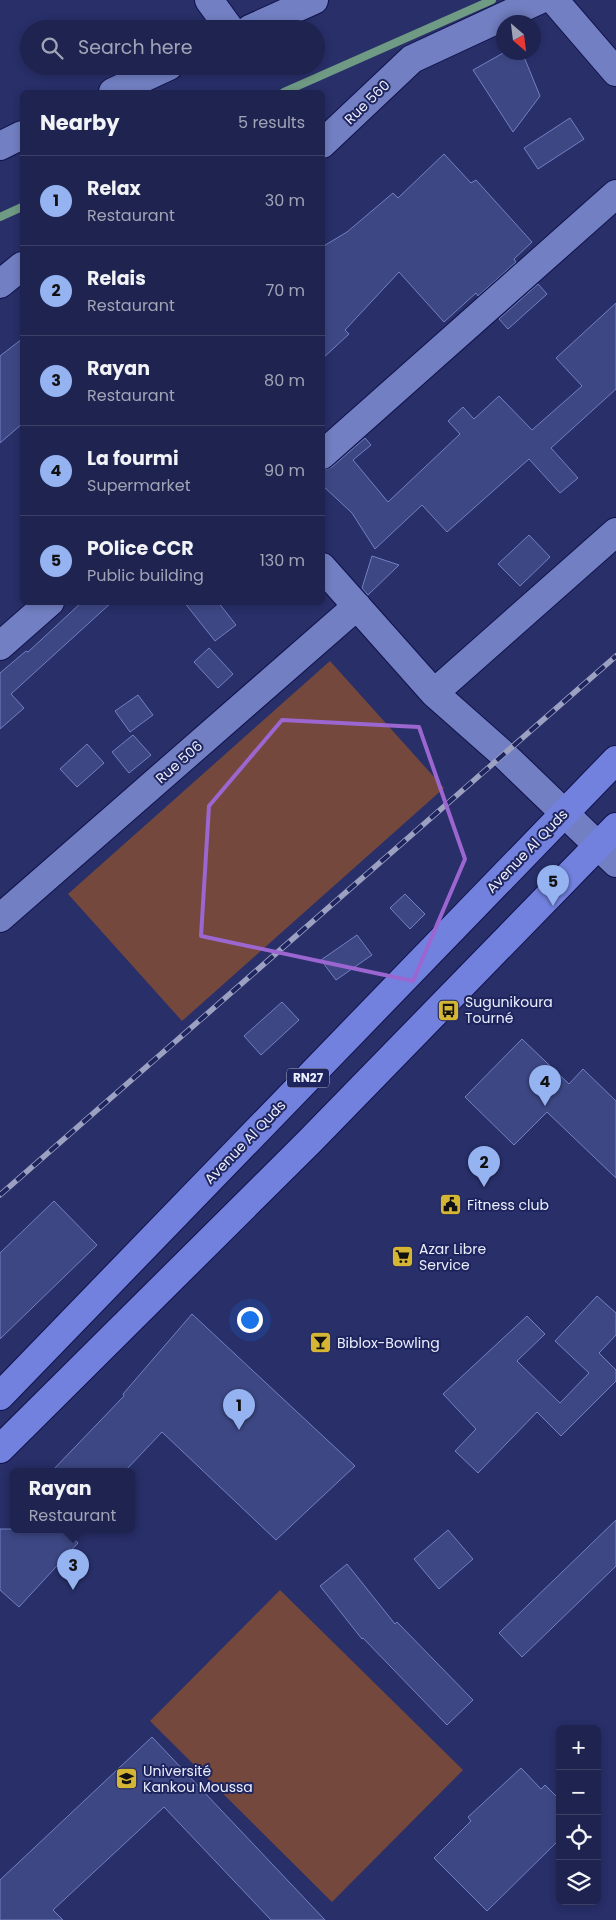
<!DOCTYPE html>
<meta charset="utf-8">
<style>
:root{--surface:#1e234f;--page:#262b56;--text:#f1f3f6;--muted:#a1a4b7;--line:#3c4066;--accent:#95b2f1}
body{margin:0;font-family:Poppins,sans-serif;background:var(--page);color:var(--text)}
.controls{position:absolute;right:15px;bottom:15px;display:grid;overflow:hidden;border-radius:8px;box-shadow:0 2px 8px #0003}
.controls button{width:45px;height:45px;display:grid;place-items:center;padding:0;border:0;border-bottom:1px solid var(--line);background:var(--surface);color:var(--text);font:25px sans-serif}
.compass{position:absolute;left:496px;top:15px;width:45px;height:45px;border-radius:50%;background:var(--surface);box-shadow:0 2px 8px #0003;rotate:152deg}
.you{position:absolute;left:249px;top:1319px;width:18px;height:18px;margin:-12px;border:4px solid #fff;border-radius:50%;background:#1a73e8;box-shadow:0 0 0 8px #1a73e833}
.badge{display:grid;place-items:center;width:32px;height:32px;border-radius:50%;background:var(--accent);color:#111;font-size:16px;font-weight:700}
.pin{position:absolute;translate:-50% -41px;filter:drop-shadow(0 1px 2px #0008)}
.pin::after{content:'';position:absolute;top:26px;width:18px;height:15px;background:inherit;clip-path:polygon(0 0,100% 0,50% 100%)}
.popup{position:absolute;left:10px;top:1468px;width:125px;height:65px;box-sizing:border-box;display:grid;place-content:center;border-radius:8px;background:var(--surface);filter:drop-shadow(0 1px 4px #0005);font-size:16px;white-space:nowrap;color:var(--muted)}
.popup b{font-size:19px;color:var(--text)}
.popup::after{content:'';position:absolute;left:50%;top:100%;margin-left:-10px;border:10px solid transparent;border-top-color:var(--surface)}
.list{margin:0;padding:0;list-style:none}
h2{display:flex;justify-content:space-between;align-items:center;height:65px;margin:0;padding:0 20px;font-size:21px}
h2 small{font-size:16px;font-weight:400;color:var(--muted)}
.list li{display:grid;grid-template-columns:32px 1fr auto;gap:15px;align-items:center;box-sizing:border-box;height:90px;padding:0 20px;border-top:1px solid var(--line)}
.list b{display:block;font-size:19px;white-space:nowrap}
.list p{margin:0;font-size:16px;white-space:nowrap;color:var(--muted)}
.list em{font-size:16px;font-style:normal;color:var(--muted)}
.icon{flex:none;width:28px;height:28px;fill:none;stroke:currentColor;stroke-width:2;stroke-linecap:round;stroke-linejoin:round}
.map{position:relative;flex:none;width:616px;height:1920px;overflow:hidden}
.search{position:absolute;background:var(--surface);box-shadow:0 2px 8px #0003;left:20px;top:20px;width:305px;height:55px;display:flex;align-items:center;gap:12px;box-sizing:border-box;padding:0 18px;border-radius:28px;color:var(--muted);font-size:19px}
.panel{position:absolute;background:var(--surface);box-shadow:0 2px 8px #0003;left:20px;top:90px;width:305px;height:515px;border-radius:8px}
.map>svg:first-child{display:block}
</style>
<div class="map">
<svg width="616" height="1920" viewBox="0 0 616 1920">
<rect width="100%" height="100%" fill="#282f69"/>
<path fill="#75483d" d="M330,661l114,127 -262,233 -114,-127z
M280,1590l183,180 -131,132 -182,-181z"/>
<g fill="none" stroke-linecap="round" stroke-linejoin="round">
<path stroke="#6f9a84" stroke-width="8" d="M284,92l208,-92
M0,217l22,-10"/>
</g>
<path fill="#3d4784" stroke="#7380c3" d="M505,52h17l18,44 -27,36 -40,-62z
M570,118l14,21 -46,30 -14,-21z
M444,154l27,29 5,-3 56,62 -18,17 2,3 -38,34 -2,-3 -32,29 -45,-50 -54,58 4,4 -27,25v-112l25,-15 46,-39 5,5z
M538,284l9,10 -39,35 -9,-10z
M616,303v86l-65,59 27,30 -18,15 -31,-34 -82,73 -25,-27 -47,44 -23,-36 -30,-28v-14l10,-4 33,-29 6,7 -18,15 35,42 72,-68 -12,-13 15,-14 11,12 25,-23 33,34 50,-44 -26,-28z
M22,339v85l-22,19v-87z
M529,535l21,22 -30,29 -22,-22z
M372,556l27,9 -31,30 -6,-7z
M82,602h30l-101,92 13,14 -24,21v-56l26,-22 2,1z
M184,602h34l18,23 -21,16z
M209,648l24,26 -15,14 -24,-26z
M138,695l15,20 -23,17 -15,-21z
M133,735l18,20 -22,18 -17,-21z
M87,744l17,19 -27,24 -17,-18z
M405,894l20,20 -15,15 -20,-21z
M357,935l15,20 -36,25 -15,-20z
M282,1002l17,18 -38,35 -17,-19z
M522,1039l47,45 14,-15 33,32v77l-69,-66 -33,33 -49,-48z
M54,1201l43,44 -97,94v-86z
M597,1296l19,17v22l-17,18 17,17v11l-55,55 -24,-24 -59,61 -23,-22 21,-22 -33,-35 84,-78 18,18 -28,27 43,42 29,-30 -34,-32z
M192,1314l163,152 -79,74 -114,-108 -37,39h-73l72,-75 -1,-2z
M616,1520v46l-94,91 -23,-24z
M0,1529h63l15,14 -59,64 -19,-17z
M448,1530l25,29 -34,30 -25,-30z
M347,1564l48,60 2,-2 76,78 -26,25 -84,-87 -1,1 -42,-53z
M152,1737l173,183h-54l-107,-113 -111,103 10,10h-63v-40z
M521,1768l20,21 4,-4 15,15v39l-73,72 -53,-53 37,-37 -3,-4z"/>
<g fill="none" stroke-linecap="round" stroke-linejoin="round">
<defs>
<path id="minor" d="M209,0l21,29
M554,0l62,72
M250,29l64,-29
M113,92l56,-26
M322,144l90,-85 127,-59
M0,146l22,-11
M0,284l22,-18
M322,455l294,-261
M322,567l112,126 69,61 113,109
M0,646l50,-44
M434,693l182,-161
M0,918l357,-312"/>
<path id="major" d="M0,1396l616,-636
M0,1449l310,-308 306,-314"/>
</defs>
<use href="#minor" stroke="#12134c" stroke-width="30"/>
<use href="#major" stroke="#12134c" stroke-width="30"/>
<use href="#minor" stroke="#727fc2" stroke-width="28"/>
<use href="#major" stroke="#7281de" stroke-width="28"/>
<defs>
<path id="rail" d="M0,1195l616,-539"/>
</defs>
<use href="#rail" stroke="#9ca1c1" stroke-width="5.5"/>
<use href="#rail" stroke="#1e245e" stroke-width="4" stroke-dasharray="11" stroke-linecap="butt"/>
</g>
<path fill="none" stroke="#9c66d1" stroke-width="4" stroke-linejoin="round" d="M282,720l137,7 46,132 -52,122 -212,-45 8,-130z"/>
<defs>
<symbol id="bus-square" viewBox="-11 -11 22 22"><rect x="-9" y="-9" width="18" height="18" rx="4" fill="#d5b534" stroke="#1e245e"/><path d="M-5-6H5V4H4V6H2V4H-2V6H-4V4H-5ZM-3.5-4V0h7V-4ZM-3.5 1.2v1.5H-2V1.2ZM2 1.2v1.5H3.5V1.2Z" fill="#111"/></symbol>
<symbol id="civic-square" viewBox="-11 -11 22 22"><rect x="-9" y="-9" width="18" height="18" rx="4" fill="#d5b534" stroke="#1e245e"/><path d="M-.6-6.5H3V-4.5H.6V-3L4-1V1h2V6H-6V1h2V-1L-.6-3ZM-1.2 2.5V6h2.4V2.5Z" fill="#111"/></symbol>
<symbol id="supermarket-square" viewBox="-11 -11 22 22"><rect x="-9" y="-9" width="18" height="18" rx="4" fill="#d5b534" stroke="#1e245e"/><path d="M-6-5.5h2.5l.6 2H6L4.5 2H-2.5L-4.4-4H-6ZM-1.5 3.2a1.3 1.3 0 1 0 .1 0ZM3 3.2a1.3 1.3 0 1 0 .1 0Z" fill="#111"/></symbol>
<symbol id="bar-square" viewBox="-11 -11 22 22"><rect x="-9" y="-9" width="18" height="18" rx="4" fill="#d5b534" stroke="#1e245e"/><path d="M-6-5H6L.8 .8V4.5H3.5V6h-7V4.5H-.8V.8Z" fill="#111"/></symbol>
<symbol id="university-square" viewBox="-11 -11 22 22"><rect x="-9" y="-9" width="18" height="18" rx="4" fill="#d5b534" stroke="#1e245e"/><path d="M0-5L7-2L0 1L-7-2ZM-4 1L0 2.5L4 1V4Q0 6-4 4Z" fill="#111"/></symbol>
</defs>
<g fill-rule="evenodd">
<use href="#bus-square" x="436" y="998" width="25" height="25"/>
<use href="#civic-square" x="438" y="1192" width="25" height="25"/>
<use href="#supermarket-square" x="390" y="1244" width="25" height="25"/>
<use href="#bar-square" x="308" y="1330" width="25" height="25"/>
<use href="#university-square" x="114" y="1766" width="25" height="25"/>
</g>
<g text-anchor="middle" stroke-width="4" stroke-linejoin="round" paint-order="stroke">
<rect fill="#1e245e" stroke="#adb1cd" stroke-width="1" x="287" y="1068.5" width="42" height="19" rx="4"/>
<g font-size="12" font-weight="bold" fill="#eaeefc">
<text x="308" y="1082">RN27</text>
</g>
<g font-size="14" fill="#eaeefc" stroke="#1e245e">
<text transform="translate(367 102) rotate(-44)" y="5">Rue 560</text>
<text transform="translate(179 762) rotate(-41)" y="5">Rue 506</text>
<text transform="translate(527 851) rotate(-46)" y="5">Avenue Al Quds</text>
<text transform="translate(245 1142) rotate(-46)" y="5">Avenue Al Quds</text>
</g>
<g font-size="14" fill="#eaeefc" stroke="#1e245e" text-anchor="start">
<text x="465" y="1007">Sugunikoura<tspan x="465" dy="16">Tourné</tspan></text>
<text x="467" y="1210">Fitness club</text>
<text x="419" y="1254">Azar Libre<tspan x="419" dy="16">Service</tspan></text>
<text x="337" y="1348">Biblox-Bowling</text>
<text x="143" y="1776">Université<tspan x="143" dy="16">Kankou Moussa</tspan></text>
</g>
</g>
</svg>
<div class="controls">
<button>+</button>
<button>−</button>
<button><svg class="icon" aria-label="locate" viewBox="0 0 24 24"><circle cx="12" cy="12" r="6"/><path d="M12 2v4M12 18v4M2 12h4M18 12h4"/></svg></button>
<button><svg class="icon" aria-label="layers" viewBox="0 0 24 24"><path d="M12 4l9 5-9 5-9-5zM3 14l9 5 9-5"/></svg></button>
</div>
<svg class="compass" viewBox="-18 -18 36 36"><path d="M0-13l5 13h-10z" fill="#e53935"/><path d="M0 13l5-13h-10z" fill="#a1a4b7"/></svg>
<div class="you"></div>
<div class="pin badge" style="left:239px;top:1430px">1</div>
<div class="pin badge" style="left:484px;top:1187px">2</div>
<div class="pin badge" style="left:73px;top:1590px">3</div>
<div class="popup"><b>Rayan</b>Restaurant</div>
<div class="pin badge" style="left:545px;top:1106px">4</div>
<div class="pin badge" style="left:553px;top:906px">5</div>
<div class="search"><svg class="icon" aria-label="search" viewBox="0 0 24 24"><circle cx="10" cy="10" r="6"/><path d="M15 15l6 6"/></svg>Search here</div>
<section class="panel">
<h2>Nearby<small>5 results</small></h2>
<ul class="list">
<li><span class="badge">1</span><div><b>Relax</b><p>Restaurant</p></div><em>30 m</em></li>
<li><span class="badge">2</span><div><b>Relais</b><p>Restaurant</p></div><em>70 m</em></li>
<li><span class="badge">3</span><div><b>Rayan</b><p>Restaurant</p></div><em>80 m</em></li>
<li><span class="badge">4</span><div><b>La fourmi</b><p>Supermarket</p></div><em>90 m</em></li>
<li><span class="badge">5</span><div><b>POlice CCR</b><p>Public building</p></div><em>130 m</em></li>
</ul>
</section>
</div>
